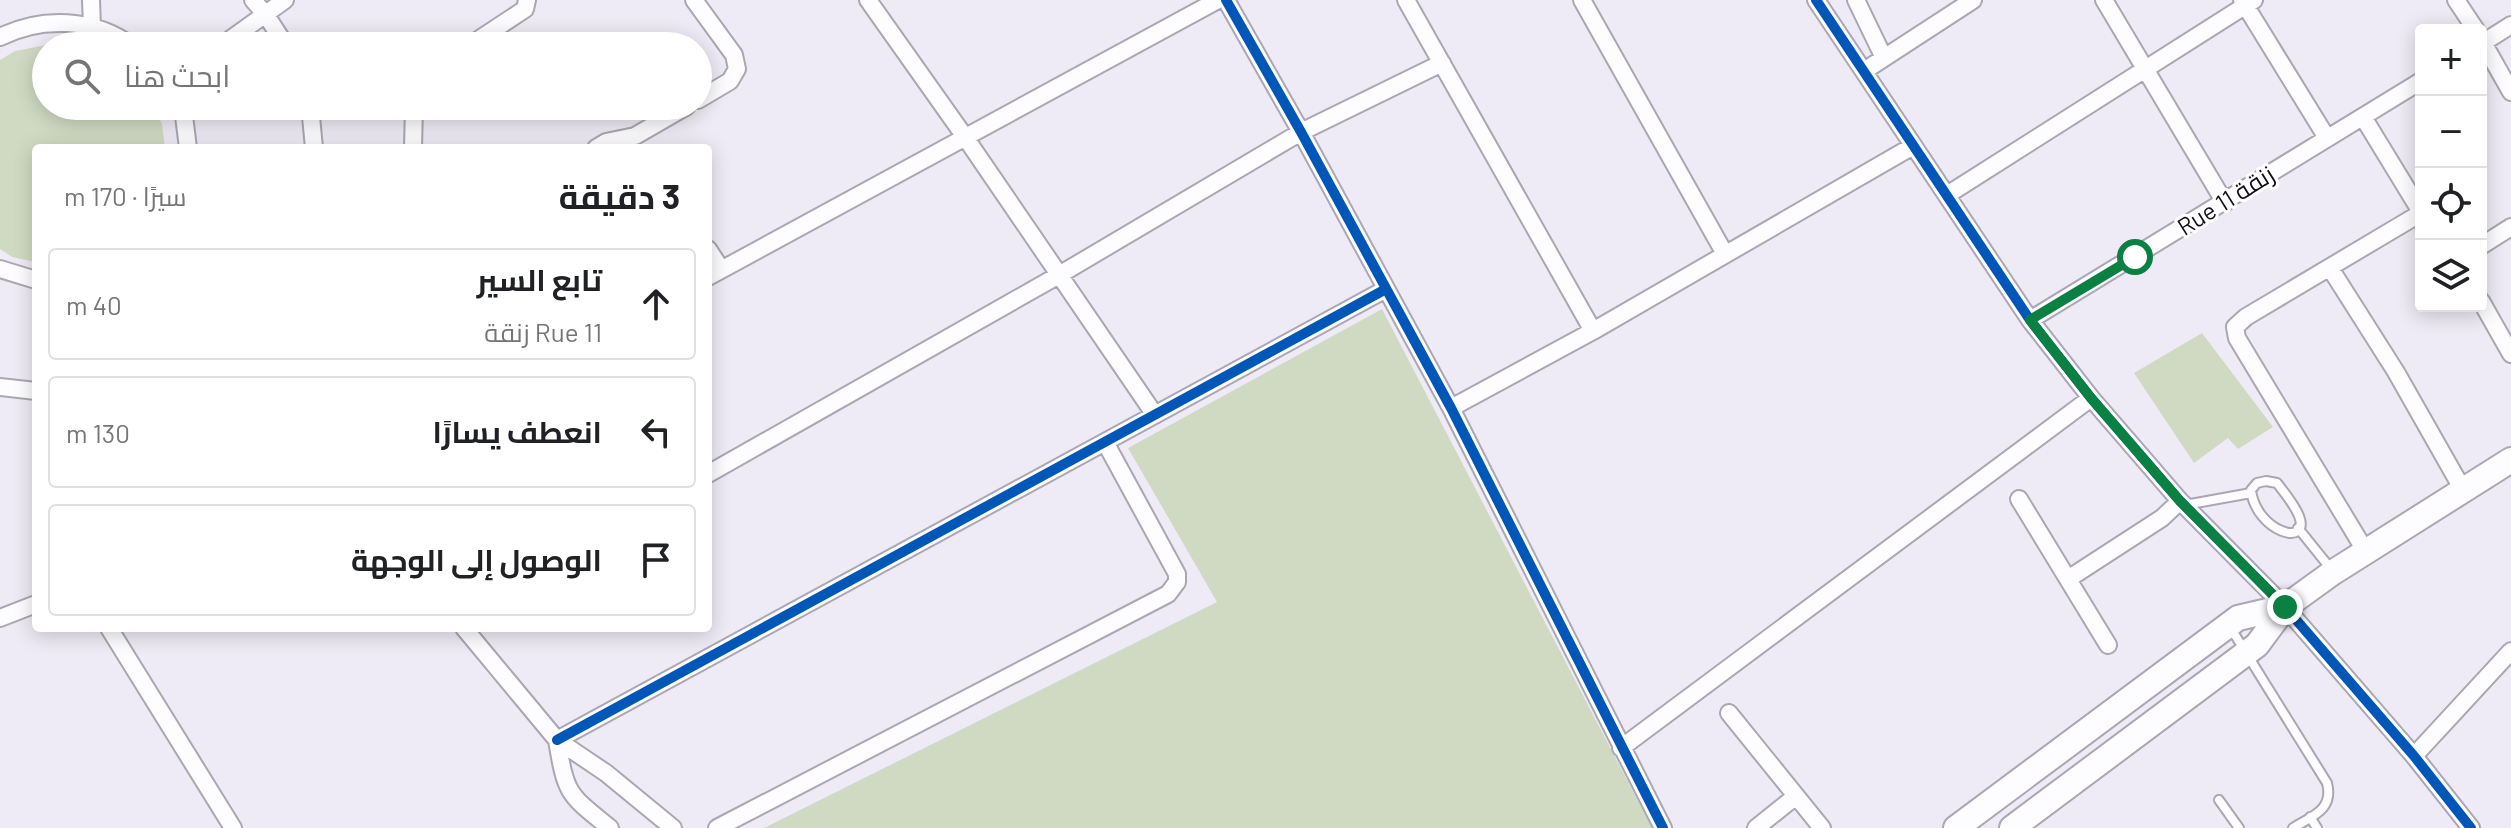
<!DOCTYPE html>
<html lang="ar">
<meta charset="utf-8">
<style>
:root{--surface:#fff;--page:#f2f2f2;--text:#202124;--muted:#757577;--line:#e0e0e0}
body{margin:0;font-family:Barlow,Cairo,sans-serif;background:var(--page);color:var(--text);direction:rtl}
.controls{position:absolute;right:24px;top:24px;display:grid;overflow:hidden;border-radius:8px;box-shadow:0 4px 20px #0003}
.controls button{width:72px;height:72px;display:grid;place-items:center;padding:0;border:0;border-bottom:2px solid var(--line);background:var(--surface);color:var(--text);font:40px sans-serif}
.stop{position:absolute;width:24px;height:24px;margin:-18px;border:6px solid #0b8043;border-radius:50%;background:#fff}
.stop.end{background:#0b8043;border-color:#fff;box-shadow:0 2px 8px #0008}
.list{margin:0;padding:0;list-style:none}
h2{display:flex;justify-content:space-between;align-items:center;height:104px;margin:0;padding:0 32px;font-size:34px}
h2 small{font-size:26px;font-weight:400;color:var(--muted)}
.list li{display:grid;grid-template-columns:52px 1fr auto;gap:24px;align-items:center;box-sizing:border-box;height:112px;margin:0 16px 16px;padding:0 16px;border:2px solid var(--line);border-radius:8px}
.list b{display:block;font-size:30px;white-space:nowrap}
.list p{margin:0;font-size:26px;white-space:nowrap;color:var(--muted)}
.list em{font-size:26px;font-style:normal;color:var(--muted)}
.icon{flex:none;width:44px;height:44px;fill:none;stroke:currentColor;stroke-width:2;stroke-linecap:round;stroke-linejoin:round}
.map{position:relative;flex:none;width:2511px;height:828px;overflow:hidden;direction:ltr}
.search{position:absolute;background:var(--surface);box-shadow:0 4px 20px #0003;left:32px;top:32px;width:680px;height:88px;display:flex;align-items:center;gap:20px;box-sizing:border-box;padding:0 28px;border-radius:44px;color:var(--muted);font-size:30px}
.panel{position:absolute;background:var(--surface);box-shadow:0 4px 20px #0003;left:32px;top:144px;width:680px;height:488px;border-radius:8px;direction:rtl}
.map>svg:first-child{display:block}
</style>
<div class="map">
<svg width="2511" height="828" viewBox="0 0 2511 828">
<rect width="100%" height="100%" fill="#efebf6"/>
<path fill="#d0dac3" d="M52,44l16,2h-22v60h107l9,18 3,24h-129v114l-24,-5 -12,-8v-189l15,-9z
M1382,309l270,519h-888l453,-226 -89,-154z
M2202,333l71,94 -35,22 -10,-11 -34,25 -60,-90z"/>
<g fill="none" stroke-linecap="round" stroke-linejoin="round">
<defs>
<path id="lane" d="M2266,481l11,2c7,9 17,21 22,33 12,32 -43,16 -48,-26l6,-7z
M2185,505l66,-12
M2298,528l33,41
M2230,627l97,156c7,27 -15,33 -34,45
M2219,800l20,28
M2310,817l7,11"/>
<path id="street" d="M91,0l1,27
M253,0l13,15 20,31
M694,0l40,55 3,14 -7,12 -32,19
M868,0l97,137 190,278
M1226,0l75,132 150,276 212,420
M1406,0l187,331
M1582,0l143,254
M1816,0l214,320 61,78 89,103 105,106 129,149 57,72
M1856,0l28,58
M2104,0l121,203
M2242,0l85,138
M2456,0l20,30
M0,37c42,-21 94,-19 132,9
M2481,39l30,53
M2481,44l30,-19
M221,46l64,-46
M469,46l56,-37 2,-9
M1864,71l109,-71
M179,106l5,10 4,32
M310,106l4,42
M2363,117l58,95
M413,148l1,-42
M596,148l10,-6 29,-6 52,-30
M1947,195l307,-195
M2481,246l30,-19
M708,249l13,20
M2330,268l66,104 67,118
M0,269l36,11
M708,277l510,-277
M2481,301l30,53
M2030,320l391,-239
M0,387l36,4
M1451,408l142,-77 320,-185
M708,474l351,-199 242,-143 141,-69
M2019,499l89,146
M2366,552l-129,-214 -2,-11 11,-10 175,-104
M2068,579l94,-61 18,-17
M0,618l36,-14
M109,628l124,200
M464,628l93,112 49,33 67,55
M1729,713l93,115
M557,740l829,-451
M557,740c9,55 11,54 53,88
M1621,748l470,-350
M2414,756l97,-105
M717,828l451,-234 9,-12v-8l-72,-132
M1756,828l40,-32"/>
<path id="secondary" d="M1956,828l282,-210 47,-11
M2012,828l245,-183 28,-38 47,-34 179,-113"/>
</defs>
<use href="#lane" stroke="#aba7b2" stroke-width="12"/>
<use href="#street" stroke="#aba7b2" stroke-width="20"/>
<use href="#secondary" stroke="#aba7b2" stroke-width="28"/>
<use href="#lane" stroke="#fdfcfe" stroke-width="8"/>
<use href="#street" stroke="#fdfcfe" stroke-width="16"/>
<use href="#secondary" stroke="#fdfcfe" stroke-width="24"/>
<defs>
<path id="cycleway" d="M1226,0l75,132 150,276 212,420
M1816,0l214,320 61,78 89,103 105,106 129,149 57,72
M557,740l829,-451"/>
</defs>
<use href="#cycleway" stroke="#fff" stroke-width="15"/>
<use href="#cycleway" stroke="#0057b8" stroke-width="10"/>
</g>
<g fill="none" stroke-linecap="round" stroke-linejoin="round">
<path stroke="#0b8043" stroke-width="10" d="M2135,257l-105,63 61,78 89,103 105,106"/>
</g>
<g text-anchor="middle" stroke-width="6" stroke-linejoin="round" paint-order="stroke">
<g font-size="24" fill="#120e19" stroke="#fff">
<text transform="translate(2226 201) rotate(-32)" y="8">Rue 11 زنقة</text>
</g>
</g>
</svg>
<div class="controls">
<button>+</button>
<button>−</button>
<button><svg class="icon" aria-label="locate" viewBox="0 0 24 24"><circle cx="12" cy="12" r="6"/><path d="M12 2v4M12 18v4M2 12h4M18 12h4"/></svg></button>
<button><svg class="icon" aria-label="layers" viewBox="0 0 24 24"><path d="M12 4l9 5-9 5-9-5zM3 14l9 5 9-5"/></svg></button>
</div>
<div class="stop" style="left:2135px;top:257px"></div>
<div class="stop end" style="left:2285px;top:607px"></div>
<div class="search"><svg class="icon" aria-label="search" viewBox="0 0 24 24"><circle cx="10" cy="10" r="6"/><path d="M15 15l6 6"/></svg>ابحث هنا</div>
<section class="panel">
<h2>3 دقيقة<small>سيرًا · 170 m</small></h2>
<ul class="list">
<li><svg class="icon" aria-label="ahead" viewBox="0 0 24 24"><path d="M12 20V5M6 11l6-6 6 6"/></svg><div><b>تابع السير</b><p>Rue 11 زنقة</p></div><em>40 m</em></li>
<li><svg class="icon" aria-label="left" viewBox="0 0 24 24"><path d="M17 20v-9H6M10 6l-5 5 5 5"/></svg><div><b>انعطف يسارًا</b></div><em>130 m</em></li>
<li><svg class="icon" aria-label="arrive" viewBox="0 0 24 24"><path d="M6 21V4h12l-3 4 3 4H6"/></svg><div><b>الوصول إلى الوجهة</b></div></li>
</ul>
</section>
</div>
